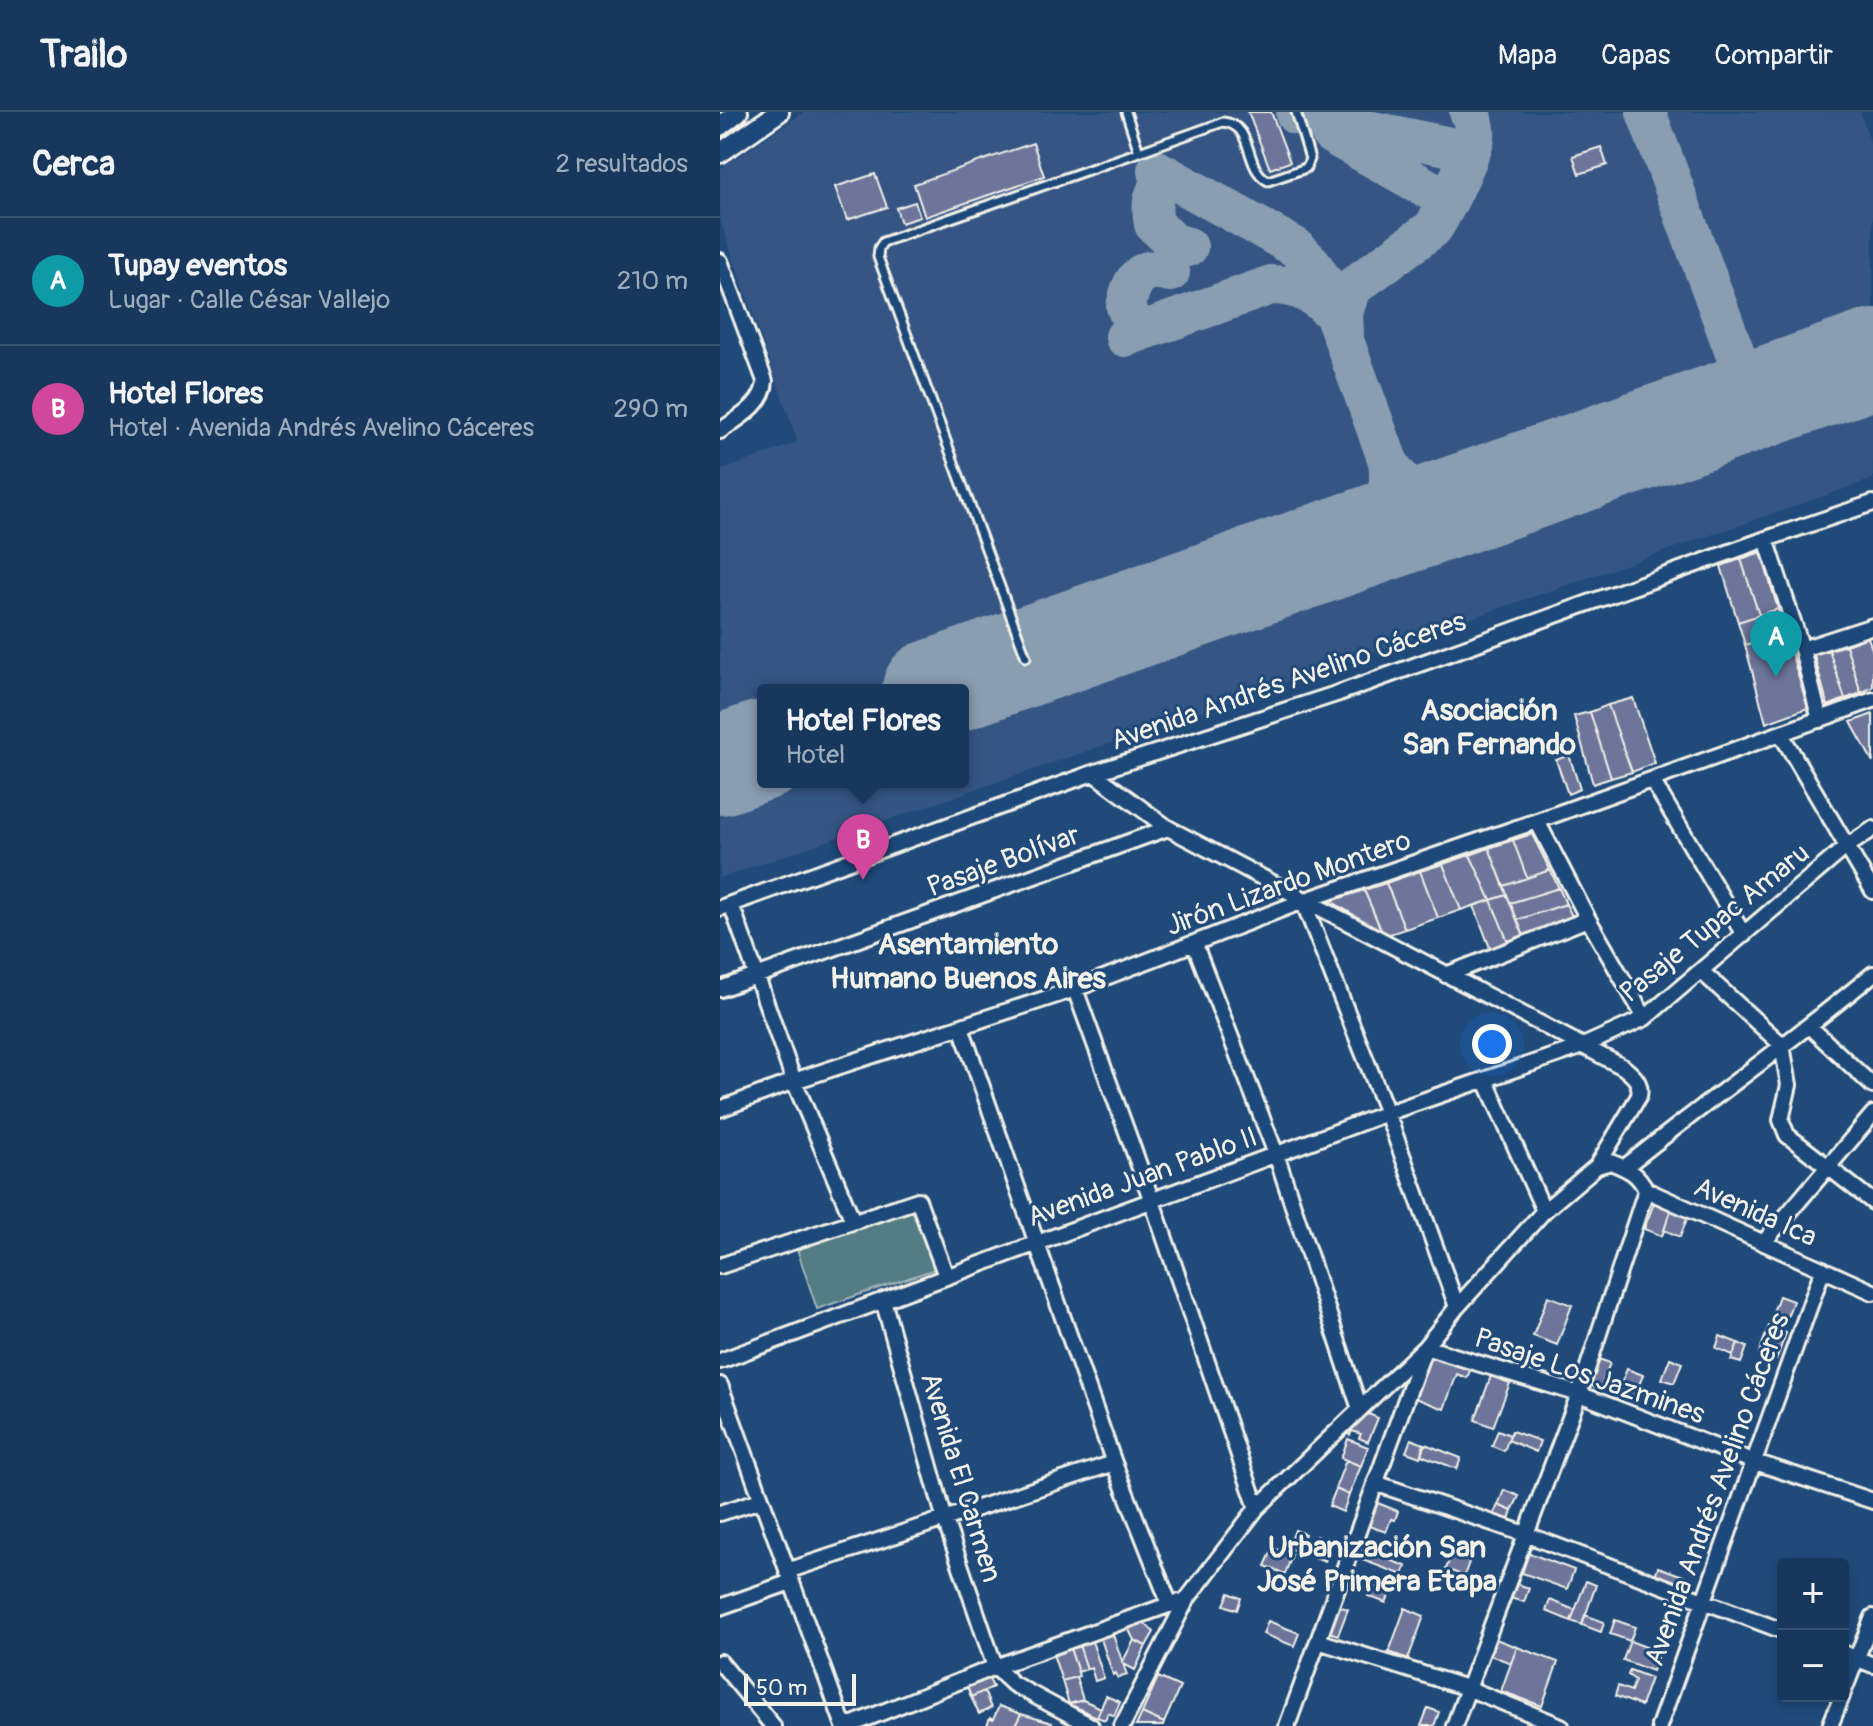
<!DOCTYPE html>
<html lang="es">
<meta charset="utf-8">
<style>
:root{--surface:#17385c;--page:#244365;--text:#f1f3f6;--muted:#9eacbb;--line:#365272;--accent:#ff9aa2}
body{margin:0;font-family:Pangolin,sans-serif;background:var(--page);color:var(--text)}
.controls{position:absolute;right:24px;bottom:24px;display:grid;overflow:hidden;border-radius:8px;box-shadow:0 4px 12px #0003}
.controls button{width:72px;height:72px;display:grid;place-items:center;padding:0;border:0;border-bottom:2px solid var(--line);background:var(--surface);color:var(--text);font:40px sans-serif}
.scale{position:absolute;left:24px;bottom:20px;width:112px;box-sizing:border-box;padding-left:8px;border:4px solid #f4f1e8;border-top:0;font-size:22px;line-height:28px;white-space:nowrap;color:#f4f1e8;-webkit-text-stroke:6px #1f4a7a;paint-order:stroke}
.you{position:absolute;left:772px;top:932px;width:28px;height:28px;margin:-20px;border:6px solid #fff;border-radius:50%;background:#1a73e8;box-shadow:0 0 0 12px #1a73e833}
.badge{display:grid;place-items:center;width:52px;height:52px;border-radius:50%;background:var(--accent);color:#fff;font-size:26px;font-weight:700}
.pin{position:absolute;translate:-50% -66px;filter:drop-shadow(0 2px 4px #0008)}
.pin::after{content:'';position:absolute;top:42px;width:28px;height:24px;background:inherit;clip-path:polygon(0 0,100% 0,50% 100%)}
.popup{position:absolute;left:37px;top:572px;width:212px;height:104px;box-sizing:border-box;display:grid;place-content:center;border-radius:8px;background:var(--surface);filter:drop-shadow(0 2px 6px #0005);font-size:26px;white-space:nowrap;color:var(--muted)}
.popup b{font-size:30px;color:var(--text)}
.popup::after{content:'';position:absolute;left:50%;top:100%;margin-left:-16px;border:16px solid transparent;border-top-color:var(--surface)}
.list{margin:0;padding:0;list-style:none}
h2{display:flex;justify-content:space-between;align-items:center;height:104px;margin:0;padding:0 32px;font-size:34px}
h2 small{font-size:26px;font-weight:400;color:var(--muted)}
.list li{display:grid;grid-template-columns:52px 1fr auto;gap:24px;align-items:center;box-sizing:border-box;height:128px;padding:0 32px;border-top:2px solid var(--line)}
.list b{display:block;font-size:30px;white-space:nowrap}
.list p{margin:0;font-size:26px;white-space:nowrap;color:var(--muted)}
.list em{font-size:26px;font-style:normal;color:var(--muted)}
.map{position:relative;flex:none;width:1153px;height:1614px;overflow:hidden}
header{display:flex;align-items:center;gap:48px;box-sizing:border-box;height:112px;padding:0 40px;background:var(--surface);border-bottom:2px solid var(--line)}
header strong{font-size:38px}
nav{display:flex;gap:44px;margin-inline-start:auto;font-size:28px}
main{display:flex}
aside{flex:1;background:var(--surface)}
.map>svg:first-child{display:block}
</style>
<header>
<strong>Trailo</strong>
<nav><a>Mapa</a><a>Capas</a><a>Compartir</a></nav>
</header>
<main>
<aside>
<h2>Cerca<small>2 resultados</small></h2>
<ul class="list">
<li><span class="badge" style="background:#0f9aa8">A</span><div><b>Tupay eventos</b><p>Lugar · Calle César Vallejo</p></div><em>210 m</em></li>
<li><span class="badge" style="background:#d1479c">B</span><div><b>Hotel Flores</b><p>Hotel · Avenida Andrés Avelino Cáceres</p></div><em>290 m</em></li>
</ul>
</aside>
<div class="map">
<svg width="1153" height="1614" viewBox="0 0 1153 1614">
<rect width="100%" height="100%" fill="#1f4a7a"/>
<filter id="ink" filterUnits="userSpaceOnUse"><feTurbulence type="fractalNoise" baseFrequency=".0125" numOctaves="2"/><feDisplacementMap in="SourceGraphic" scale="16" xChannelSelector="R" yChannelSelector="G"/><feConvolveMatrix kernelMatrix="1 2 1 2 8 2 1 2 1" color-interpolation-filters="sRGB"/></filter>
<g filter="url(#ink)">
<path fill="#365784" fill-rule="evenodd" d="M84,0h1056l13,38v329l-1153,399v-407l78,-29 -78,-222v-51zM43,578h200v92h-200z"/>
<path fill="#527c84" stroke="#a3b6b6" stroke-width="2" d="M194,1095l21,62 -118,40 -21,-63z"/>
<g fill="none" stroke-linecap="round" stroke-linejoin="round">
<path stroke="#8a9eb1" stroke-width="40" d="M926,0l107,290
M576,3l174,36
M611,22l117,66
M437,58l138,77 17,17 10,16 66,181c5,35 -7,57 -33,80
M447,64c-14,15 -17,28 -13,48l20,19 14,4
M417,220l-11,-25c5,-27 14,-43 44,-35
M624,222l-1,-21 8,-25 81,-59c10,-13 41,-77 43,-93 1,-10 -2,-16 -6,-24
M405,225l146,-52c30,0 45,11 66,32
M668,349c21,37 41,39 81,41"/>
<path stroke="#8a9eb1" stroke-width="100" d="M212,578l941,-331
M0,653l43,-15"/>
</g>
<path fill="#6d749a" stroke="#f4f1e8" stroke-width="2" d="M528,0h23l19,50 -20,7z
M313,31l11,33 -119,41 -11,-33z
M881,35l6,18 -28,9 -6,-18z
M155,62l12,33 -40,13 -12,-33z
M195,90l5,15 -19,6 -5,-15z
M1041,440l17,57 -19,6 -18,-56z
M1021,447l18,56 -21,7 -17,-56z
M1058,497l7,23 -40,13 -7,-23z
M1065,520l23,76 -42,15 -21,-78z
M1148,525l5,15v35l-12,6 -15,-48z
M1126,533l15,48 -16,6 -16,-49z
M1109,538l16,49 -17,7 -14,-51z
M913,586l22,65 -23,9 -24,-67z
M888,593l24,67 -21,6 -21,-66z
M870,600l21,66 -18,6 -19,-68z
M1153,602v48l-22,-40z
M849,643l11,34 -12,5 -12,-34z
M812,722l18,36 -23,8 -14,-38z
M793,728l14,38 -23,8 -15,-38z
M769,736l18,47 -16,5 -21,-45z
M750,743l21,45 -30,10 -18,-46z
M723,752l18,46 -23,8 -18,-47z
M830,758l9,18 -49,15 -6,-17z
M700,759l18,47 -33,11 -19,-46z
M666,771l19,46 -18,6 -5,-3 -18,-42z
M839,776l7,16 -49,16 -7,-17z
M644,778l18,42 -51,-31z
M787,783l19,46 -16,6 -19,-47z
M771,788l19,47 -18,6 -18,-47z
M846,792l9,18 -49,19 -9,-21z
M934,1091l17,7 -9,26 -18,-7z
M951,1098l17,6 -8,21 -16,-7z
M828,1184l24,9 -15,40 -24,-9z
M1059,1184l14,5 -6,16 -14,-5z
M1049,1214l17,7 -10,27 -17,-7z
M1000,1224l18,7 -5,12 -17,-7z
M1018,1231l9,4 -6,16 -10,-3z
M709,1240l42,16 -4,10 -10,-4 -13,35 -32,-12z
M950,1246l12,5 -8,20 -12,-4z
M879,1247l11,4 -10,26 -11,-4z
M907,1257l16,6 -10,25 -16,-6z
M771,1264l19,7 -17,44 -18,-7z
M646,1301l12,5 -10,24 -9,-4 2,-4 -9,-3 -2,4 -5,-2z
M778,1318l12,5 -6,16 -12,-5z
M792,1319l28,10 -4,11 -28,-12z
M628,1327l20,8 -7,19 -20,-8z
M691,1327l13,5 -4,13 -14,-5z
M705,1332l36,14 -4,11 -36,-14z
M626,1348l15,6 -12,29 -14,-6z
M616,1377l13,6 -6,17 -14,-6z
M784,1378l15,6 -7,15 -14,-6z
M655,1390l23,9 -3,9 -4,-1 -5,13 -20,-7z
M778,1393l14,6 -4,12 -15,-7z
M575,1418l10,4 -7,18 -10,-4z
M596,1424l17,7 -8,18 -16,-6z
M642,1424l24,9 -4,11 -24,-9z
M735,1433l18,6 -9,25 -18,-7z
M553,1436l19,7 -7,19 -20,-8z
M645,1439l41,15 -3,9 -41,-15z
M809,1441l45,17 -7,19 -45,-16z
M938,1455l31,11 -5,11 -30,-11z
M866,1469l10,4 -14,40 -11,-4z
M792,1470l17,6 -5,14 -17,-5z
M652,1474l18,7 -4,10 -18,-7z
M509,1481l12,5 -4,12 -13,-5z
M830,1488l25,10 -4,11 -25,-10z
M616,1493l12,4 -10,26 -12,-4z
M685,1496l19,8 -16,43 -19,-7z
M865,1503l19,7 -3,10 -19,-7z
M895,1508l20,7 -5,14 -20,-7z
M548,1509l31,12 -5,13 -31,-12z
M423,1510l11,10 -8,14 -12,-6 -6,-12z
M392,1520l15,43 -9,3 -2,-5 -3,2 -13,-39z
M371,1526l13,40 -9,3 -4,-13 -4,1 -9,-27z
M773,1526l24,9 -6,16 -24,-9z
M414,1528l12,6 -11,24 -13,-7z
M910,1529l29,11 -7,19 -29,-11z
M358,1530l9,27 -9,3 -9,-27z
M349,1533l10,31 -17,5 -9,-27 5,-2 -1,-3z
M797,1535l41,15 -16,44 -41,-15z
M910,1558l21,8 -10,28 -26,-10 3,-10 13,5 4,-11 -7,-5z
M268,1565l5,10 -22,10 -4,-11z
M356,1565l7,23 -14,4 -7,-23z
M438,1565l22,10 -16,36 -22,-10z
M264,1579l7,17 -12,6 -8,-17z
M386,1584l14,6 -6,14 -5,-3 -4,7 -8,-3z
M363,1588l18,8 -4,9 -28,-13z
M279,1594l22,8 -6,12h-28l3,-8 3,2z
M708,1596l11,4 -5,14h-13z
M422,1601l22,10 -1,3h-27z
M301,1602l31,9 -1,3h-36z"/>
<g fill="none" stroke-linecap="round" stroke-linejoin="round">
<defs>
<path id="service" d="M406,0l13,40 84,-30c32,3 20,46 45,59l38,-13 4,-9 -14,-47
M306,545l-148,-400 1,-9 4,-6 256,-90"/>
<path id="minor" d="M0,149l45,120c-1,24 -27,37 -45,50
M1046,427l36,110 18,71
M1082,537l71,-23
M1061,622l92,157
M373,661l75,55 455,239c10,8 19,15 16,29l-42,70
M932,668l92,155
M817,709l51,98 57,99
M583,789l84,212 70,194
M11,792l63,177 59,140
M0,796l373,-135 246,-80 427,-154 107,-36
M475,833l81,209 84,255
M981,859l81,74 7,40 -8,35 6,15 86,67
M726,863l142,-56
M0,877l448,-161
M355,877l77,212 105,307
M241,915l153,436 56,142
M1090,915l63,59
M766,969l58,130
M0,997l74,-28 281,-92 228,-88 234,-80 336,-121
M905,1055c82,-66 168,-126 248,-193
M1044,1130l109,-128
M0,1154l198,-66 28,76
M163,1188l62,220 50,147 18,17 78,42
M0,1249l667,-248 196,-67 62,-28 201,-171 27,-18
M0,1273l124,341
M655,1371l150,51 258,97
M0,1401l41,-13
M67,1459l327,-108
M0,1495l71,-25
M598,1529l149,47 94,38
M1123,1541l30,12
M0,1550l53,64
M1123,1581l30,-76
M128,1614l147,-59 182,-65
M402,1614l65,-127 70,-91 168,-161 32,-40 87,-96 53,-45 14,-4c17,7 27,11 35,28l227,102
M567,1614l138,-379 154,47 173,67 121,40
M734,1614l125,-332 67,-204
M939,1614l164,-457
M1110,1614l12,-30"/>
<path id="tertiary" d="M0,14l18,-14
M0,41l59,-41"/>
</defs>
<use href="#service" stroke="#f4f1e8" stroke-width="13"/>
<use href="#minor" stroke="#f4f1e8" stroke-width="20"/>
<use href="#tertiary" stroke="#f4f1e8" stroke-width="24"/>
<use href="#service" stroke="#1f4a7a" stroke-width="7"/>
<use href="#minor" stroke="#1f4a7a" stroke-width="14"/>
<use href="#tertiary" stroke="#1f4a7a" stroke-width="18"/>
</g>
</g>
<g text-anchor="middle" stroke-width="6" stroke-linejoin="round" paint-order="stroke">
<g font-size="28" fill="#f4f1e8" stroke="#1f4a7a">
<text transform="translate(568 568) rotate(-19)" y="10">Avenida Andrés Avelino Cáceres</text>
<text transform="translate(283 748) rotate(-20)" y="10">Pasaje Bolívar</text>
<text transform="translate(568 770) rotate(-20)" y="10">Jirón Lizardo Montero</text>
<text transform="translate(994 810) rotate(-39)" y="10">Pasaje Tupac Amaru</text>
<text transform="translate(422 1064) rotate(-20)" y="10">Avenida Juan Pablo II</text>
<text transform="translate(1036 1099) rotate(24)" y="10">Avenida Ica</text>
<text transform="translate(870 1263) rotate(19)" y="10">Pasaje Los Jazmines</text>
<text transform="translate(242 1365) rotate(73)" y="10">Avenida El Carmen</text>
<text transform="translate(996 1377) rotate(-70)" y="10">Avenida Andrés Avelino Cáceres</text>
</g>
<g font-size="30" font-weight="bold" fill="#f4f1e8" stroke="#1f4a7a">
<text x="769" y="608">Asociación<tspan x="769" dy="34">San Fernando</tspan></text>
<text x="248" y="842">Asentamiento<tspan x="248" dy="34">Humano Buenos Aires</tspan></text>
<text x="657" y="1445">Urbanización San<tspan x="657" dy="34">José Primera Etapa</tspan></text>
</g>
</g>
</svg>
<div class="controls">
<button>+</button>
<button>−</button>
</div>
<div class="scale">50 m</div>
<div class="you"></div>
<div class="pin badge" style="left:1056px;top:565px;background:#0f9aa8">A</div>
<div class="pin badge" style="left:143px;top:768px;background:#d1479c">B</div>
<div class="popup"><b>Hotel Flores</b>Hotel</div>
</div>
</main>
